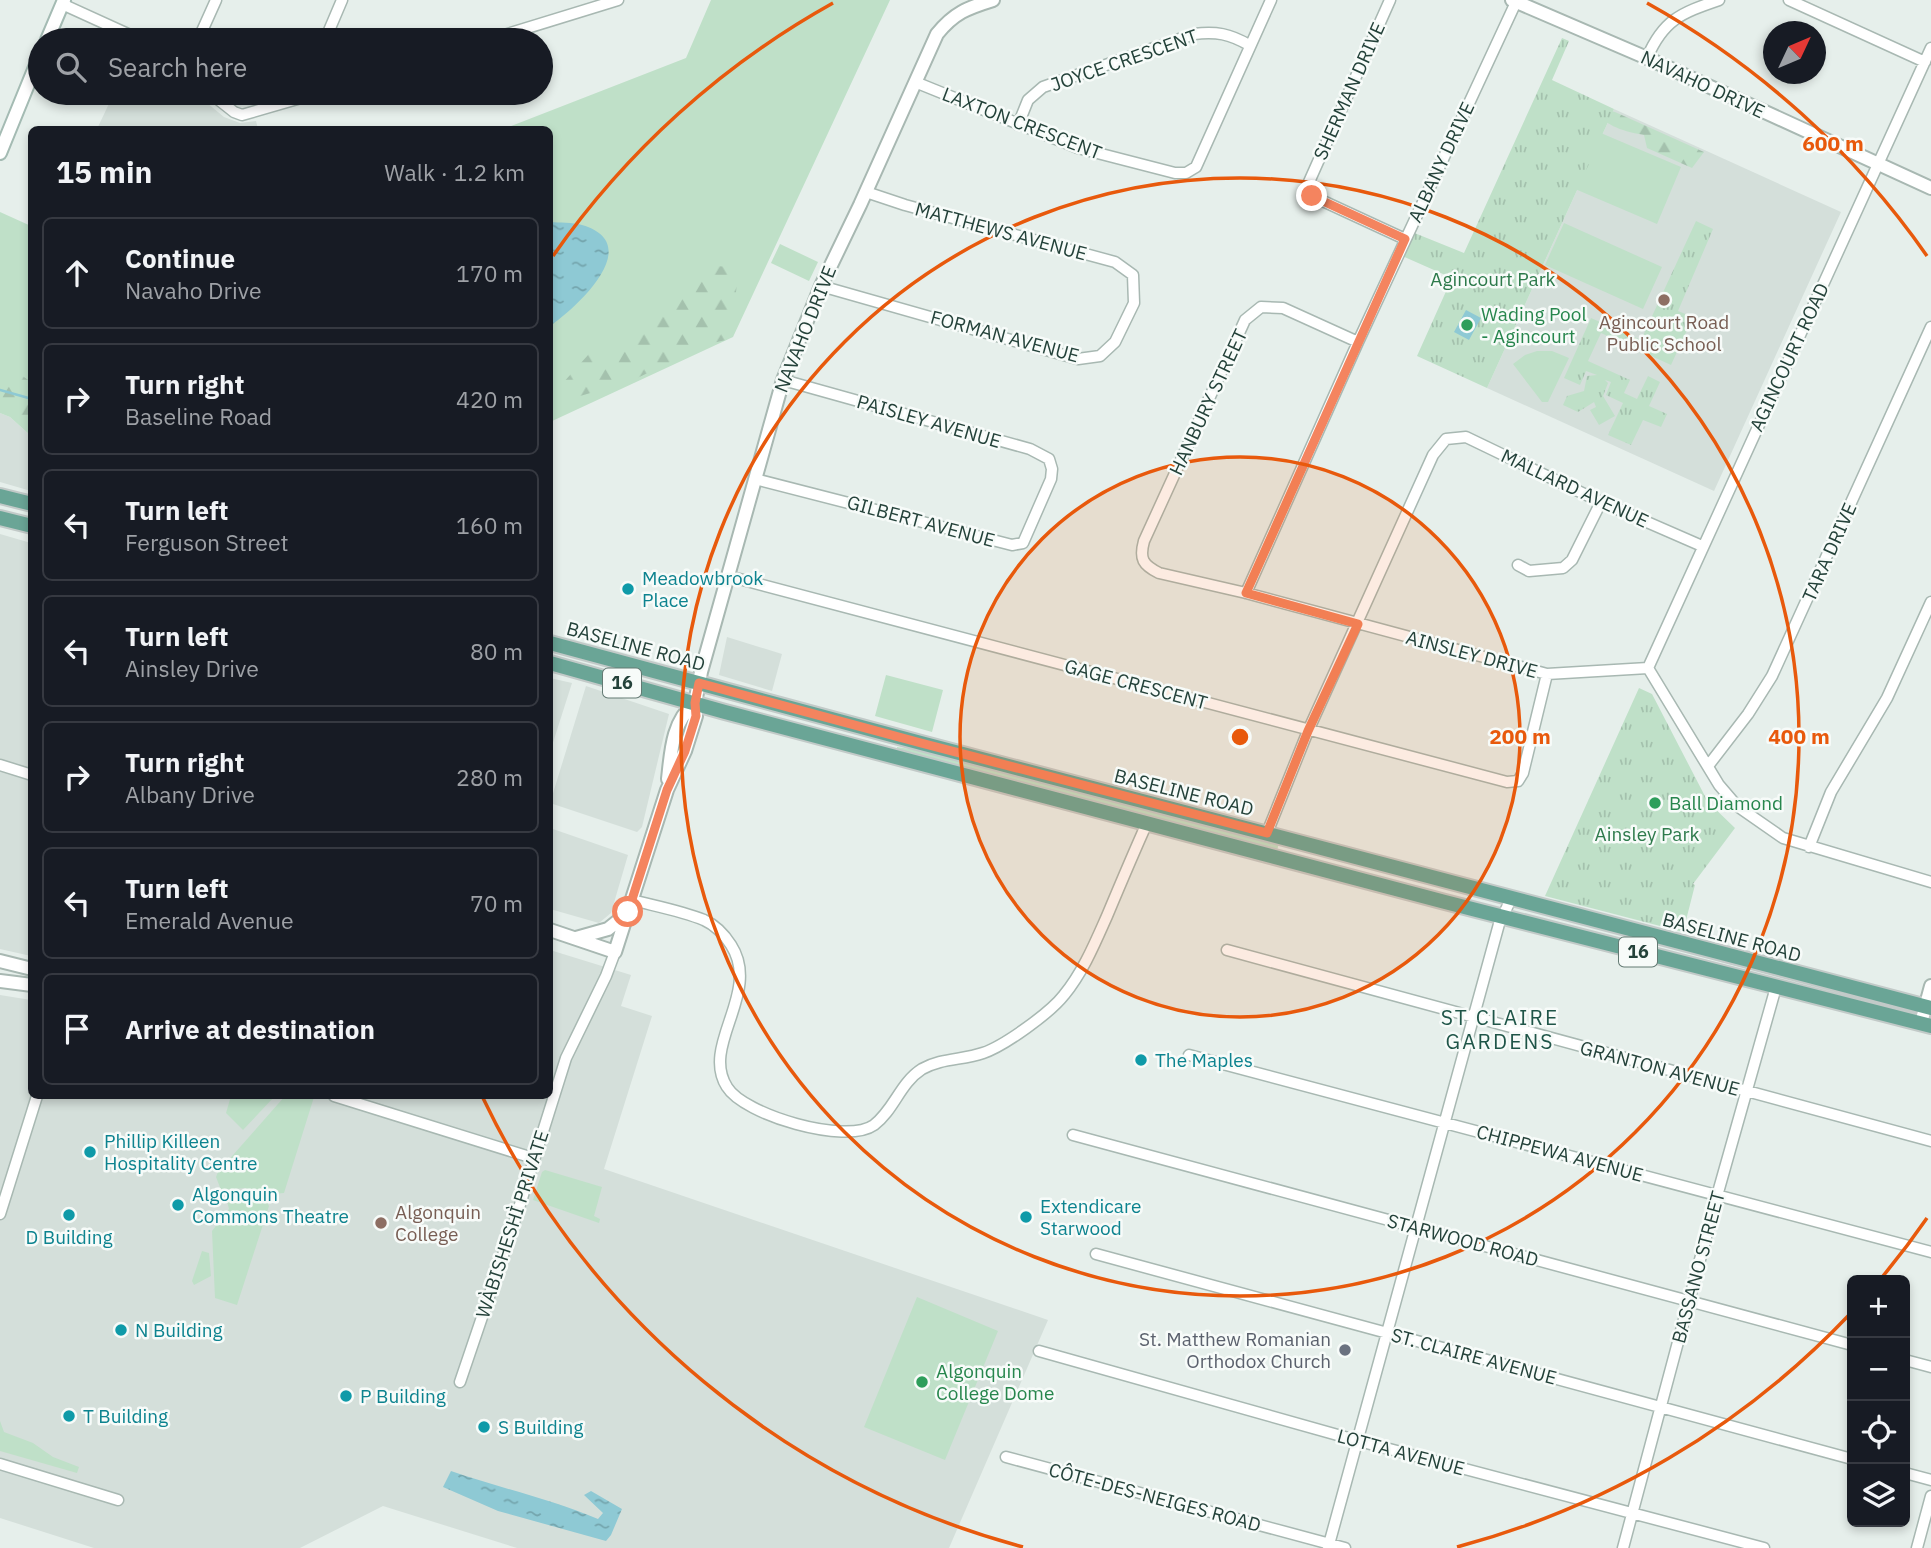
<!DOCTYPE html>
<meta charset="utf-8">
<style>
:root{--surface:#171b24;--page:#242831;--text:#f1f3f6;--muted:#9ea1a6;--line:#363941}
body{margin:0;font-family:"IBM Plex Sans",sans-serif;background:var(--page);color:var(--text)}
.controls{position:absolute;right:21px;bottom:21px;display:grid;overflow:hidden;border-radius:10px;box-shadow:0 4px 10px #0003}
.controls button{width:63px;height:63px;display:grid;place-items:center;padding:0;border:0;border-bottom:2px solid var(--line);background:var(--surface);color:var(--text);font:35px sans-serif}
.compass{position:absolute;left:1763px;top:21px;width:63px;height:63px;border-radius:50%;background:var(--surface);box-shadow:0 4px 10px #0003;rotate:46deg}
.stop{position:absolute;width:21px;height:21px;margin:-16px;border:5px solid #f4845f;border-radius:50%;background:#fff}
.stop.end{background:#f4845f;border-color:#fff;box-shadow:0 2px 7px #0008}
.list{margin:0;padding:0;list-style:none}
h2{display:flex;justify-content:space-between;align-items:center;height:91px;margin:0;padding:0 28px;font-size:30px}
h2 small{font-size:23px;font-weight:400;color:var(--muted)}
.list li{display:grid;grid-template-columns:46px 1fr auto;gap:21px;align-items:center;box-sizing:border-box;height:112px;margin:0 14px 14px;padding:0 14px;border:2px solid var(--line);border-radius:10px}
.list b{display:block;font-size:26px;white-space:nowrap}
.list p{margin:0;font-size:23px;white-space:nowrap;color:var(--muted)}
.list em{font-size:23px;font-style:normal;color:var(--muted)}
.icon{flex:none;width:38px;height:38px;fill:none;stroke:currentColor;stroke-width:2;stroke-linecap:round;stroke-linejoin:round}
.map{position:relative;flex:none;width:1931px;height:1548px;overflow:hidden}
.search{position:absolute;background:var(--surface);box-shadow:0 4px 10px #0003;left:28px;top:28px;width:525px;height:77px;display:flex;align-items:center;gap:18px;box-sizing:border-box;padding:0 24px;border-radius:38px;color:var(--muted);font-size:26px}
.panel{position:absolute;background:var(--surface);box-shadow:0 4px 10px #0003;left:28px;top:126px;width:525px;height:973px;border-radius:10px}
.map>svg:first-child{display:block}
</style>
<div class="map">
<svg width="1931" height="1548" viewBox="0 0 1931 1548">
<defs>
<pattern id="forest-firs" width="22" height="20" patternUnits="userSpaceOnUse" patternTransform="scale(1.75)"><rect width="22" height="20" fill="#bfe0c8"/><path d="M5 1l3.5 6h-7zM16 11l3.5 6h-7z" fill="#a4c1ad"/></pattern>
<pattern id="park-tufts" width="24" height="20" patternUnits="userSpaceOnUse" patternTransform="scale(1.75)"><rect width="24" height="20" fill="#bfe0c8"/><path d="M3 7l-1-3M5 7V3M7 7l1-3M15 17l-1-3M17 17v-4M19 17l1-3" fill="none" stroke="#a4c1ad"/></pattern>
<pattern id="water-ripples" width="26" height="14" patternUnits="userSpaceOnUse" patternTransform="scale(1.75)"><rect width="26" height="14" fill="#8ec9d4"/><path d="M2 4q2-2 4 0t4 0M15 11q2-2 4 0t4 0" fill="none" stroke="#74a5ad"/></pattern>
</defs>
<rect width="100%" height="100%" fill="#e6efeb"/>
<path fill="#d4dfda" d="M114,93h81l29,24 16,6 16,-2 2,8h-161z
M1614,109l227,103 -127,279 -227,-103z
M0,413l10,4 21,19v55l-31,-9z
M0,534l31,9v413l-31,-7z
M727,637l55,17 -10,37 -53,-16z
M550,678l22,5 -22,69z
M586,686l83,28 -27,113 -5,5 -87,-29z
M550,828l78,27 -17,58 -12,10 -49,-14z
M550,950l81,25 -10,31 31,10 -48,153 444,151 -99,228h-432l-134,-42 -83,42h-206l-94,-30v-523l31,5 1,96h518z"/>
<path fill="#bfe0c8" d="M711,0h179l-157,337 -183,85v-292h-49l185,-72z
M1563,117l118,50 -24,57 -117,-50z
M0,212l31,14v210l-21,-19 -10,-4z
M1564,223l98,44 -19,42 -98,-44z
M780,244l38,18 -9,19 -38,-18z
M1537,351h15l17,7 -21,44h-6l-29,-38 12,-9z
M886,675l57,15 -11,42 -57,-16z
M897,747l33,5 349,92 -2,6 -380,-101z
M231,1096h44l-32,34 -17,-17z
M285,1096l29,1 -30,96 -26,2 -13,-7 -24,2 -5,-13 2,-5z
M545,1170l57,17 -8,29 6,3 -1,4 -66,-23 9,-28z
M242,1196l15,7 10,-1 2,4 -32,99 -22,-7 -3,-67 17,-22 -3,-12z
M202,1251l7,2 2,23 -17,9 -2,-4z
M917,1297l81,34 -53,129 -81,-33z
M0,1421l4,11 29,11 20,14 26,10 -2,6 -77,-22z"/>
<path fill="url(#forest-firs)" d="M1588,106l27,6 89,40 -12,16 -45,-20 -3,-13c-27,-5 -36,-9 -56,-29z
M714,266l20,1 5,3 -4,29 -7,18 3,19 -5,4 -18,4 -77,37 -61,18 -17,-5 44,-49 18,4 21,-18 12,-2 17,-18 15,-9c7,-23 8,-30 34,-36z
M0,370l17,2 14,10v50l-14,-14 -17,-6z"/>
<path fill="url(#park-tufts)" d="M1562,38l7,3 -17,39 62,29 -127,279 -70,-32 35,-78 -52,-23 12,-23 52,21z
M1696,221l17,8 -35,82 15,6 -22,48 -70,-32 -13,28 42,19 -6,13 13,6 11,-23 12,6 -11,24 18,8 -6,13 -18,-7 -12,25 -23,-10 15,-32 -17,-8 5,-13 -6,-2 3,3 -5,13 12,20 -16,9 -9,-15 6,-3 -2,-5 -16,10 -15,-7 4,-9 17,-5 3,-15 10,-1 -11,-4 -6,14 -16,-7 27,-60 50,22z
M1639,688l13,6 56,108 27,26 -42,56 2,1 -12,47 -138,-36z"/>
<path fill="url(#water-ripples)" d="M550,222c10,1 22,0 32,3 65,19 -6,83 -32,101z
M1466,310l15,8 -12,22 -15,-8z
M451,1471c49,17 99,28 147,48l5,-6 -19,-18 7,-4 31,18 -11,26 -5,6 -108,-30 -55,-24z"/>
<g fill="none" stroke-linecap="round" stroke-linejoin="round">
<path stroke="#8ec9d4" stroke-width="2.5" d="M0,390l32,9"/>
<defs>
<path id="minor" d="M1390,0l-81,182 3,14 93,43
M1789,0l136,62
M62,4l79,36
M198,40l18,-40
M325,40l17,-40
M488,40l130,-40
M1647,58c16,-38 34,-45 72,-58
M915,82l163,66 97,25h11l10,-6 75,-167
M210,93l24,19 8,3 76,-22
M1018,125l10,-25 15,-13 151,-53c22,-3 36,0 55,11
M821,286l257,73 22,-3 15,-14 19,-39 -1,-28 -18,-13 -210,-57 -39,-13
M1358,342l-75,-34 -22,-1 -16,13 -101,221c-5,18 -1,24 15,32l87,20 301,81 101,-6
M755,479l257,66 11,-2 28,-64 1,-10 -3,-10 -19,-10 -247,-69
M1518,565l11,6 34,-3 9,-8 29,-58
M728,576l779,206 11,-1 5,-8 24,-99
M1246,593l112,-251 159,-342
M1648,668l283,-620
M1648,668l71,117 18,21 46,32 148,44
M0,765l32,10
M1708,766l40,-52 24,-38 159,-349
M1267,833l41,-102 125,-276 13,-16 20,-2 135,65 101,44
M1809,847l22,-55 56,-94 44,-96
M632,900c23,6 50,11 72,20 11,5 20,14 27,25 31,48 -31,100 -4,142 17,28 119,58 147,38 20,-15 26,-42 48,-56 19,-11 41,-9 61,-16 21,-7 67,-40 81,-58 19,-23 31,-52 43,-79 13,-31 26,-62 40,-93
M1227,950l704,191
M1189,1055l742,197
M334,1096l199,62
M1073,1135l779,210
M0,1214l37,-118
M1096,1254l756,205
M1039,1351l320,90 405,107
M1905,1360l26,7
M460,1382l58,-171 48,-153 40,-82 9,-24
M1006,1457l339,91
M0,1464l118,36
M1905,1473l26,7
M1328,1548l171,-624 12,-25
M1623,1548l94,-352 59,-209
M1917,1548l14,-52"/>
<path id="tertiary" d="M1512,0l135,58 284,130
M668,779c3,-27 4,-58 27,-76
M550,930l65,22 52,-162 18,-39 11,-35 -1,-13 6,-31 82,-292 38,-94 39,-81 77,-171c17,-21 30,-26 56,-34
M576,938l32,-9 20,-16
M0,961l32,8
M0,981l32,4
M1921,1023l10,-37"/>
<path id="secondary" d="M47,40l17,-40
M0,153l40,-98"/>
<path id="primary" d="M0,496l32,8
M0,518l32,8
M550,643l371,100 1010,265
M550,663l175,49 720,190 486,124"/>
</defs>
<use href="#minor" stroke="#a8b8b2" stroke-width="13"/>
<use href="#tertiary" stroke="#a8b8b2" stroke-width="16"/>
<use href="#secondary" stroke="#a4bbb3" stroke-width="16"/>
<use href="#primary" stroke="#c2cac8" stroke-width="18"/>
<use href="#minor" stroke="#fff" stroke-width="10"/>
<use href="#tertiary" stroke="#fff" stroke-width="12"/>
<use href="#secondary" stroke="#fff" stroke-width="12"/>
<use href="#primary" stroke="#6aa596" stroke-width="14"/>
</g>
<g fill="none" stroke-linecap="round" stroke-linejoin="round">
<path stroke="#f4845f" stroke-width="9" d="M628,912l39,-122 18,-39 11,-35 -1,-13 4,-20 222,60 346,90 41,-102 50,-107 -112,-31 159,-354 -93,-43"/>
</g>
<circle cx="1240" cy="737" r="280" fill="#e8590c" fill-opacity=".12"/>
<g fill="none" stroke="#e8590c" stroke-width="3.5">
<circle cx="1240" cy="737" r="280"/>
<circle cx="1240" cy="737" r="559"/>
<path d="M1927 1218A839 839 0 0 1 1883 1276M1849 1315A839 839 0 0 1 1457 1547M1023 1547A839 839 0 0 1 483 1098M553 256A839 839 0 0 1 833 3M1647 3A839 839 0 0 1 1927 256"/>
</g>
<g fill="#8d6e63" stroke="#f7fbf9" stroke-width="2.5">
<circle cx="1664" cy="300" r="7"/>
<circle cx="381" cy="1223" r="7"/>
</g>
<g fill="#2e9e5b" stroke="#f7fbf9" stroke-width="2.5">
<circle cx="1467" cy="325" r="7"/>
<circle cx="1655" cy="803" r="7"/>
<circle cx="922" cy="1382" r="7"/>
</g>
<g fill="#0f9aa8" stroke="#f7fbf9" stroke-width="2.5">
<circle cx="628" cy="589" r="7"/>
<circle cx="1141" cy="1060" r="7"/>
<circle cx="90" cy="1152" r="7"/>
<circle cx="178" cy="1205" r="7"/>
<circle cx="69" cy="1215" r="7"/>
<circle cx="1026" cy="1217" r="7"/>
<circle cx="121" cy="1330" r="7"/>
<circle cx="346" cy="1396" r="7"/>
<circle cx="69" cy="1416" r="7"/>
<circle cx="484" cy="1427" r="7"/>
</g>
<circle fill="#6b7280" stroke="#f7fbf9" stroke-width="2.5" cx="1345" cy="1350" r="7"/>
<g text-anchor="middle" stroke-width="5" stroke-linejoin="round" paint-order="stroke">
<g fill="#f7fbf9" stroke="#637a73" stroke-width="2">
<rect x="603" y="668.5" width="38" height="29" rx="5"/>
<rect x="1619" y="937.5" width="38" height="29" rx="5"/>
</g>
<g font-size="18" font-weight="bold" fill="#24423a">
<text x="622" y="689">16</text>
<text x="1638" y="958">16</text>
</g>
<g font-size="19" fill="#24423a" stroke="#f7fbf9">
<text transform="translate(1124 60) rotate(-19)" y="7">JOYCE CRESCENT</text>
<text transform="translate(1703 84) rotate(25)" y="7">NAVAHO DRIVE</text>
<text transform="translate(1349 91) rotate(-66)" y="7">SHERMAN DRIVE</text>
<text transform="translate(1022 123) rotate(21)" y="7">LAXTON CRESCENT</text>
<text transform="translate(1441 162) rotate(-65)" y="7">ALBANY DRIVE</text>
<text transform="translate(1001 231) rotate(15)" y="7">MATTHEWS AVENUE</text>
<text transform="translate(805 329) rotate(-68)" y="7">NAVAHO DRIVE</text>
<text transform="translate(1005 336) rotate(15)" y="7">FORMAN AVENUE</text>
<text transform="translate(1789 357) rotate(-65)" y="7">AGINCOURT ROAD</text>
<text transform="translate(1208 402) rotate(-65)" y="7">HANBURY STREET</text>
<text transform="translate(929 421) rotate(16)" y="7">PAISLEY AVENUE</text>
<text transform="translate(1575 488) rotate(25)" y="7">MALLARD AVENUE</text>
<text transform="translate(921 521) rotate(15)" y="7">GILBERT AVENUE</text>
<text transform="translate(1829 552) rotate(-66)" y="7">TARA DRIVE</text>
<text transform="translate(636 646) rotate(15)" y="7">BASELINE ROAD</text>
<text transform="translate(1472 654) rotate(15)" y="7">AINSLEY DRIVE</text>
<text transform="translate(1136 684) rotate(15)" y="7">GAGE CRESCENT</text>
<text transform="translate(1184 792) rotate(14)" y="7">BASELINE ROAD</text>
<text transform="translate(1732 937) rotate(15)" y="7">BASELINE ROAD</text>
<text transform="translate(1660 1068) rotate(15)" y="7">GRANTON AVENUE</text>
<text transform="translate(1560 1153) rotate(15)" y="7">CHIPPEWA AVENUE</text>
<text transform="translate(512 1224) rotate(-72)" y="7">WÀBISHESHÌ PRIVATE</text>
<text transform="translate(1463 1240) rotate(15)" y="7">STARWOOD ROAD</text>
<text transform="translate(1698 1267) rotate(-75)" y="7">BASSANO STREET</text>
<text transform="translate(1474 1356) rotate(15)" y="7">ST. CLAIRE AVENUE</text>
<text transform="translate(1401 1452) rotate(15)" y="7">LOTTA AVENUE</text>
<text transform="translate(1155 1497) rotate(15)" y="7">CÔTE-DES-NEIGES ROAD</text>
</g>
<g font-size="19" fill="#2d7a4b" stroke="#f7fbf9">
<text x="1493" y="286">Agincourt Park</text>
<text x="1647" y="841">Ainsley Park</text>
</g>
<g font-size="19" fill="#27864d" stroke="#f7fbf9" text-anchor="start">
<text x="1481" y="321">Wading Pool<tspan x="1481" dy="22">- Agincourt</tspan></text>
<text x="1669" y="810">Ball Diamond</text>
<text x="936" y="1378">Algonquin<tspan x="936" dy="22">College Dome</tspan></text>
</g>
<g font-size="19" fill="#785e54" stroke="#f7fbf9">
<text x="1664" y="329">Agincourt Road<tspan x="1664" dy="22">Public School</tspan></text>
<text x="395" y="1219" text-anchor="start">Algonquin<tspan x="395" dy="22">College</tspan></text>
</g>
<g font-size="19" fill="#0d838f" stroke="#f7fbf9" text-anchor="start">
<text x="642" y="585">Meadowbrook<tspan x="642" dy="22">Place</tspan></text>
<text x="1155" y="1067">The Maples</text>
<text x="104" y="1148">Phillip Killeen<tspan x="104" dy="22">Hospitality Centre</tspan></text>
<text x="192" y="1201">Algonquin<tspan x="192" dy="22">Commons Theatre</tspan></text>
<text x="1040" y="1213">Extendicare<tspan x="1040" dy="22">Starwood</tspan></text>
<text x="69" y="1244" text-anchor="middle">D Building</text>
<text x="135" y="1337">N Building</text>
<text x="360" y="1403">P Building</text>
<text x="83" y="1423">T Building</text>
<text x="498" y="1434">S Building</text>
</g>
<g font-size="19" fill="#5b616d" stroke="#f7fbf9" text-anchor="end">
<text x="1331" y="1346">St. Matthew Romanian<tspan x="1331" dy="22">Orthodox Church</tspan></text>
</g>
<g font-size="21" letter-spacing="2" fill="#1f5548" stroke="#f7fbf9">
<text x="1500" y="1025">ST CLAIRE<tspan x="1500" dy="24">GARDENS</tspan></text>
</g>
</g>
<circle cx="1240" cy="737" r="10" fill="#e8590c" stroke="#f7fbf9" stroke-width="3.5"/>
<g font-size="21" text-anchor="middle" font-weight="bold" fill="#e8590c" stroke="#f7fbf9" stroke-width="5" stroke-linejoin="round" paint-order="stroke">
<text x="1833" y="151">600 m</text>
<text x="1520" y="744">200 m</text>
<text x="1799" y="744">400 m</text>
</g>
</svg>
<div class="controls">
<button>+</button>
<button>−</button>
<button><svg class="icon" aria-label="locate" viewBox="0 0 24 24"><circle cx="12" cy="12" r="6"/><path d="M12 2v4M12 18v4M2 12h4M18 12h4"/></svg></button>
<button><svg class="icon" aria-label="layers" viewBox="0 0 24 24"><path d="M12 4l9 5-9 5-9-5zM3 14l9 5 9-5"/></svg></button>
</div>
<svg class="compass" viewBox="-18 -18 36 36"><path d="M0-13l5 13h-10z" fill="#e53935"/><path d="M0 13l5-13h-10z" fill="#9ea1a6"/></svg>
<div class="stop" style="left:628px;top:912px"></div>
<div class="stop end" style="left:1312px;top:196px"></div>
<div class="search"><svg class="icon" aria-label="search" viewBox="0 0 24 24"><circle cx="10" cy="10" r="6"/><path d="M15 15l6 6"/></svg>Search here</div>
<section class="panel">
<h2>15 min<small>Walk · 1.2 km</small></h2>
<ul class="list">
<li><svg class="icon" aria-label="ahead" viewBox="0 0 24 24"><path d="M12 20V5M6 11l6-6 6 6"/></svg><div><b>Continue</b><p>Navaho Drive</p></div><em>170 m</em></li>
<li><svg class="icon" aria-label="right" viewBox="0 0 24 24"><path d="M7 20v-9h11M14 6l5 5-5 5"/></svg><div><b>Turn right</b><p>Baseline Road</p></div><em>420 m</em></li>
<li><svg class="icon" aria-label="left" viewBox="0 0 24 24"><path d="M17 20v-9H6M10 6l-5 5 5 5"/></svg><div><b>Turn left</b><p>Ferguson Street</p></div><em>160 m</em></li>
<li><svg class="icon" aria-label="left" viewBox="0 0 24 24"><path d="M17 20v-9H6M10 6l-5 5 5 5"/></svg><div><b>Turn left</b><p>Ainsley Drive</p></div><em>80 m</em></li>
<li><svg class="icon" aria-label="right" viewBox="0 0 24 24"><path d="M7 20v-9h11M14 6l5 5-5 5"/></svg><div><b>Turn right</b><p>Albany Drive</p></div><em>280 m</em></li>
<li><svg class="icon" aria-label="left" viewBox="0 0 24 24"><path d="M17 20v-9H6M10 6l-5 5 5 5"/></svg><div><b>Turn left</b><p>Emerald Avenue</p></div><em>70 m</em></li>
<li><svg class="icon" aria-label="arrive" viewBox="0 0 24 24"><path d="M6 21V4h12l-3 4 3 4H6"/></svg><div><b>Arrive at destination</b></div></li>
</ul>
</section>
</div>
